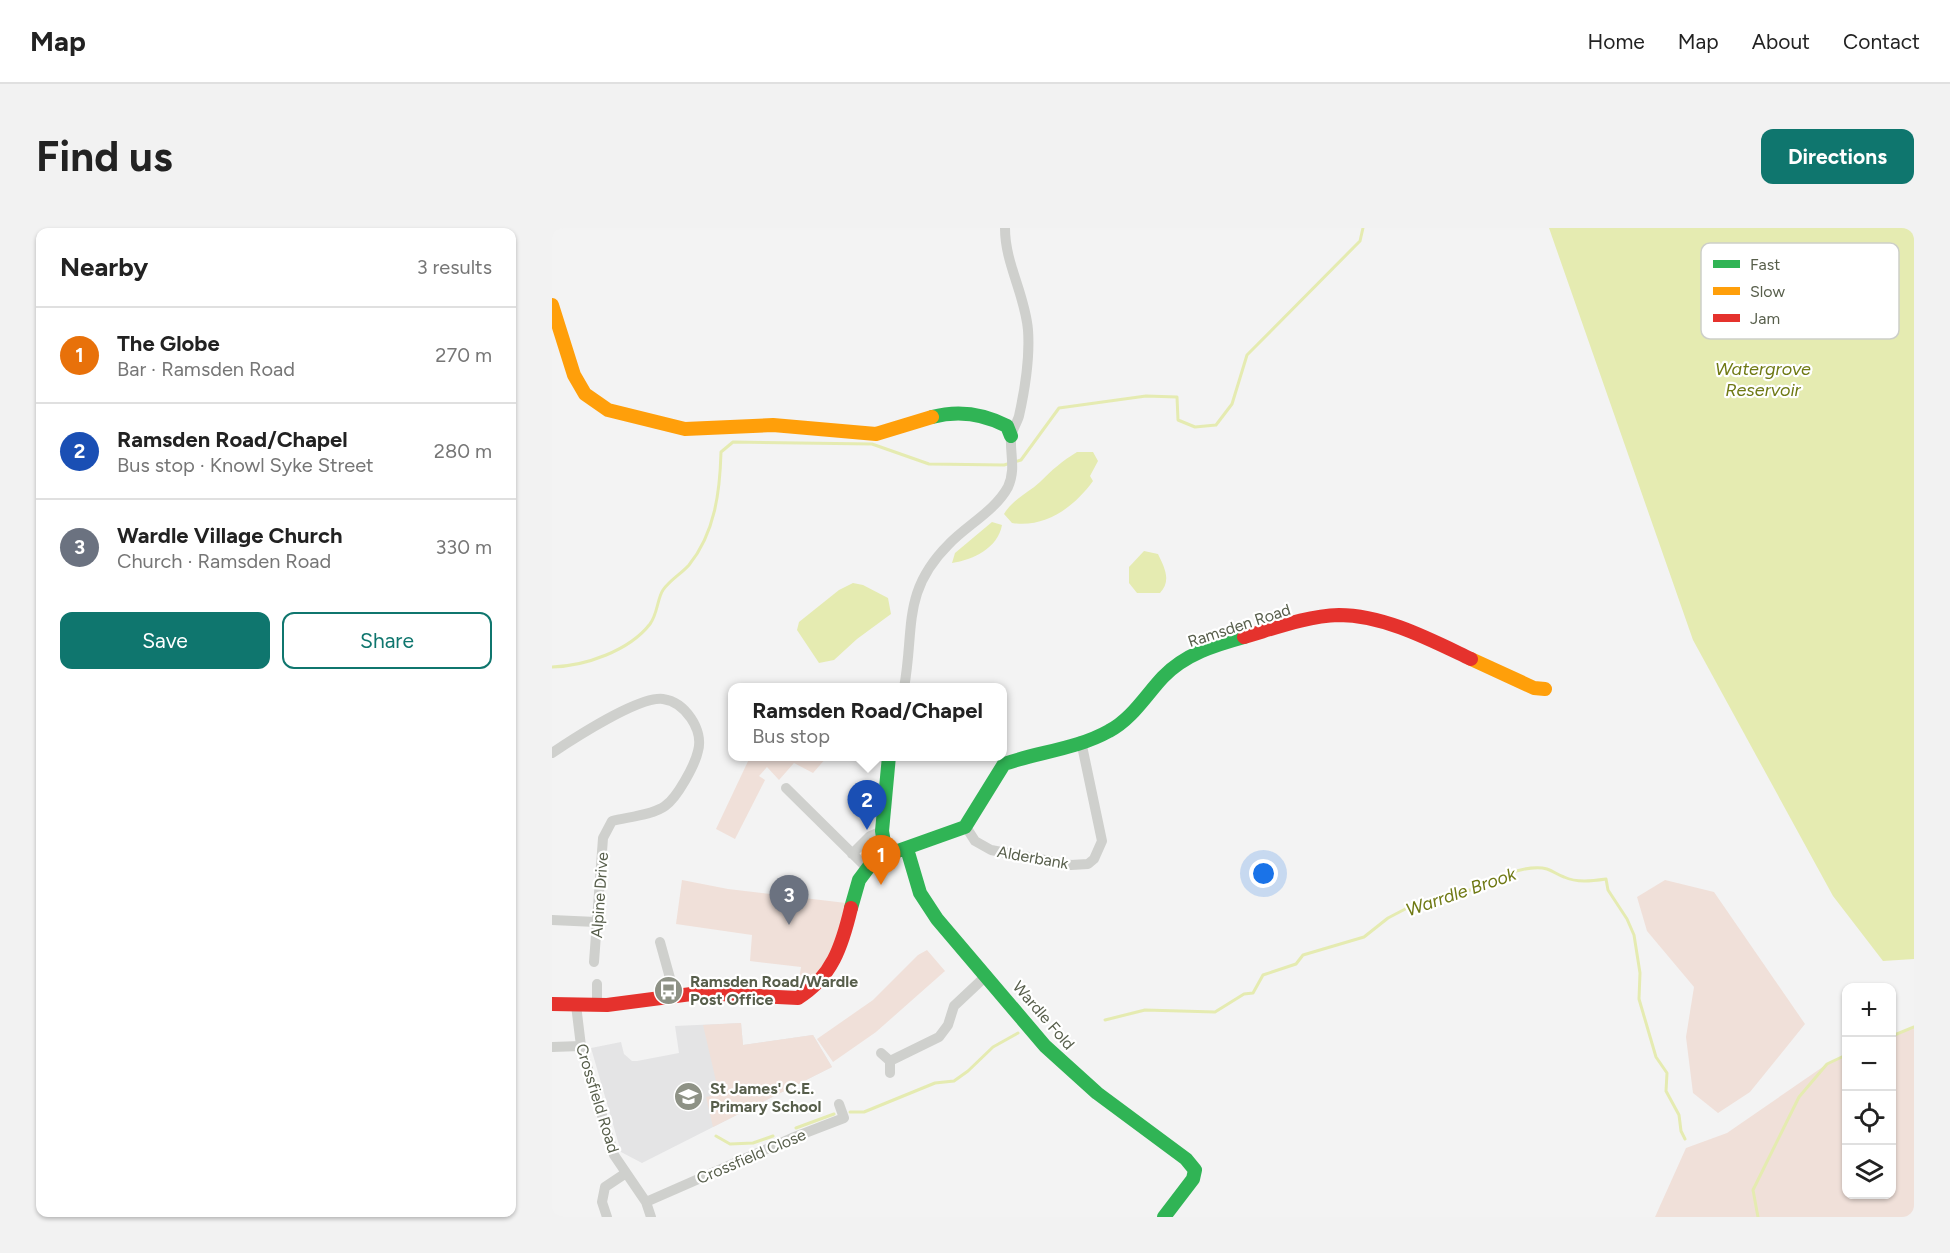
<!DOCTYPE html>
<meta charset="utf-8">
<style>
:root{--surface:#fff;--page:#f2f2f2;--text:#222;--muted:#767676;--line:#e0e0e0;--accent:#0f766e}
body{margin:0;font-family:Figtree,sans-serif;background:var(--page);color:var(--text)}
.controls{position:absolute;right:18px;bottom:18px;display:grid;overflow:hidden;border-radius:12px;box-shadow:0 2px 4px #0004}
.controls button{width:54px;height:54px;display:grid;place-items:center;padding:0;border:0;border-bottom:2px solid var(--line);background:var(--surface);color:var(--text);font:30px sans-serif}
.you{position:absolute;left:712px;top:646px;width:21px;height:21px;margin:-15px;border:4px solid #fff;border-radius:50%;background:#1a73e8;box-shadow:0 0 0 9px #1a73e833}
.badge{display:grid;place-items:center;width:39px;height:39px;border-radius:50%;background:var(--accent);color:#fff;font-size:20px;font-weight:700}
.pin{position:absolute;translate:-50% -50px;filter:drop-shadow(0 2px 3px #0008)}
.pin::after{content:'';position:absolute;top:32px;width:21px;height:18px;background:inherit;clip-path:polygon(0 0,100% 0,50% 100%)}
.popup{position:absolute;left:176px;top:455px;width:279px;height:78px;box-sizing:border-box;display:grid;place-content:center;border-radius:12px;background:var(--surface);filter:drop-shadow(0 2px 4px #0005);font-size:20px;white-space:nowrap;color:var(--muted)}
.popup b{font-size:22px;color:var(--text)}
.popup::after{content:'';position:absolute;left:50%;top:100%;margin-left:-12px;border:12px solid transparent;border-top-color:var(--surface)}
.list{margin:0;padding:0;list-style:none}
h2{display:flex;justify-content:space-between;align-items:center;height:78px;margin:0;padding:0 24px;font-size:26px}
h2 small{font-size:20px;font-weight:400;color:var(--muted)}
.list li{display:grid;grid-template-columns:39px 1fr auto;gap:18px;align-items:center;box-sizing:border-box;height:96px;padding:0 24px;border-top:2px solid var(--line)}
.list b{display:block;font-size:22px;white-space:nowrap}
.list p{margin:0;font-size:20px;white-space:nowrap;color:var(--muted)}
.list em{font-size:20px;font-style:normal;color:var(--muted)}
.actions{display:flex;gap:12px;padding:18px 24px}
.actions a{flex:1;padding:14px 0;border:2px solid var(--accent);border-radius:12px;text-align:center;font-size:21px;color:var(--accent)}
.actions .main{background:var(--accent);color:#fff}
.icon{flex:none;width:33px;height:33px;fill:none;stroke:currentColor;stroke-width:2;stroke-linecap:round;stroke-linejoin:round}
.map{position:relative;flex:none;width:1362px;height:989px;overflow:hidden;border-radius:12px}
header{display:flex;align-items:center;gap:36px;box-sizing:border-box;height:84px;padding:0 30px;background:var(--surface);border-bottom:2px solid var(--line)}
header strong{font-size:28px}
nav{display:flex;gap:33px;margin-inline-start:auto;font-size:21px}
.intro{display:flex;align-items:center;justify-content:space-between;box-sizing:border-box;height:144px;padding:0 36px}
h1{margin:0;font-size:42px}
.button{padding:15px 27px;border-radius:12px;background:var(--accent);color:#fff;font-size:21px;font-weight:700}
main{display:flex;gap:36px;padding:0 36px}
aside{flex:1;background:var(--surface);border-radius:12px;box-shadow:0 2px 4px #0004}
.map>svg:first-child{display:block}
</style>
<header>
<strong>Map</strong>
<nav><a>Home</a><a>Map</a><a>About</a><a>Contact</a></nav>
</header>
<div class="intro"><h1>Find us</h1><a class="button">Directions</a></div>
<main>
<aside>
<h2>Nearby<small>3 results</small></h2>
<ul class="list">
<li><span class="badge" style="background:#e8710a">1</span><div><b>The Globe</b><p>Bar · Ramsden Road</p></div><em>270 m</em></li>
<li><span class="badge" style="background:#1a4fb4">2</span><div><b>Ramsden Road/Chapel</b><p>Bus stop · Knowl Syke Street</p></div><em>280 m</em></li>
<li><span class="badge" style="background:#6b7280">3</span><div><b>Wardle Village Church</b><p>Church · Ramsden Road</p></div><em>330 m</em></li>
</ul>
<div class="actions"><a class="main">Save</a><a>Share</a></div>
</aside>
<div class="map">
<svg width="1362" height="989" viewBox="0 0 1362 989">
<rect width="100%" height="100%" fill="#f3f3f3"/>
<path fill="#e4e4e5" d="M189,795l2,22 70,-10 19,32 -190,96 -21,-11 -30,-104 30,-6 3,12 8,7h5l42,-8 -4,-27z"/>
<path fill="#f0e0d9" d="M198,529h77l-14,16 -19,-10 -15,17 -12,-13 -8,9 6,4 -30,59 -19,-10z
M130,652l46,9 118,14 -3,22 -23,50 -23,16 4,-24 -51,-6 2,-26 -76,-11z
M1113,652l49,12 91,132 -55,68 -32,21 -25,-20 -7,-56 8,-50 -47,-56 -10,-34z
M375,722l18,21 -69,61 -43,30 -16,-23 56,-39 45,-45z
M189,795l2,22 70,-10 19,32 -119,60 -7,-30 13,-3 -16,-69z
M1362,799v190h-259l31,-69 41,-15 100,-69 19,-9v139h46v-158z"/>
<path fill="#e5ebb1" d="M997,0h365v731l-31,2 -50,-65 -140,-256z
M525,224h16l5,9 -8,15 3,5c-19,26 -47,47 -81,42l-8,-9c9,-15 24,-21 36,-32 12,-12 22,-21 37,-30z
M440,294l10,3c-4,23 -29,35 -50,38l3,-10z
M592,323l14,3c6,13 14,26 2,39h-23l-8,-10v-16z
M301,355l10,2 25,13 3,16 -34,25 -23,21 -15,3 -22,-33 2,-8 40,-32z"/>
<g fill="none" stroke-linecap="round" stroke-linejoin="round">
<path stroke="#e5ebb1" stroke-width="3" d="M0,439c33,-1 77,-16 98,-43 8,-11 7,-25 13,-34 7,-10 18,-16 26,-25 26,-32 31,-74 32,-113l12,-10 139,2 57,20 75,1 17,-5 38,-52 87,-12 31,1 1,23 17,7 21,-2 16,-21 15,-49 113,-114 3,-13
M553,792l40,-10 70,2 29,-18 9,-1 10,-18 33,-11 7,-9 61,-18 24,-19 23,-12 74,-20c12,-11 46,-22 62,-17 6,2 11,6 17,8 13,6 28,4 42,2l2,11 19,29 7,16 6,38 -1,26 17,58 11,16 -1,18 13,24 2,16 4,8
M1340,808l22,-9
M298,884h14l71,-29 19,-2 14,-10 25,-24 25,-14
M244,900l38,-14
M164,908l14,8 23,-1 20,-7
M1206,989l-5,-27 46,-93 28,-33 19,-9"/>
<path stroke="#cfd0cd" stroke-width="10" d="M352,460c11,-60 -3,-96 45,-144 18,-19 46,-33 59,-57 8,-18 2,-32 3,-50 1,-7 6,-14 8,-21 6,-27 11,-58 9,-86 -3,-36 -23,-66 -23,-102
M0,525c21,-14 87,-57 111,-54 22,3 41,31 35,52 -3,14 -21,47 -33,55 -12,9 -37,11 -53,15l-9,17 -9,124
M234,560l81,80
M414,599l9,14 16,9 80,15 17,-1 6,-5 8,-18 -21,-100
M300,626l18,-18 12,-5
M0,692l44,2
M108,714l15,54
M24,777l5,41 33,109 32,47 5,15
M45,777v-21
M0,819l29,-1
M329,825l9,8v12
M338,833l49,-24 9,-12 6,-19 33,-31
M94,974l146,-64 52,-20 -5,-14
M55,989l-5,-15 3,-15 21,-14"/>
<path stroke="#30b455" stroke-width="14" d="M380,189c26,-7 52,-3 75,9l4,10
M355,621l13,44 17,26 108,127 52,47 89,66 9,11 -2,9 -29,38
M334,626l-4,-23 7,-75
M299,680l8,-28 12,-16 21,-11 73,-26 39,-63c34,-12 73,-15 105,-33 23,-12 37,-36 54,-54 22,-23 52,-32 81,-40"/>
<path stroke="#ff9f0a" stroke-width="14" d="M0,77l22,70 11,19 23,16 77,19 88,-4 103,9 56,-17
M919,431l63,29 11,1"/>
<path stroke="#e5322d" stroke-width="14" d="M692,409c31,-9 63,-21 95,-22 45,0 92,25 132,44
M0,776l55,1 92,-12 99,5c34,-21 44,-52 53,-90"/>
</g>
<defs>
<symbol id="bus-disc" viewBox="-11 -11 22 22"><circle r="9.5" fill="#8e9286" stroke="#fff"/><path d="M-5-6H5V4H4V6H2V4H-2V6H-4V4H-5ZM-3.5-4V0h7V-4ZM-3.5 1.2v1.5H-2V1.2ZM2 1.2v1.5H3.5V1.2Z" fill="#fff"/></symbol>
<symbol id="school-disc" viewBox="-11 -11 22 22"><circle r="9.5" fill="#8e9286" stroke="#fff"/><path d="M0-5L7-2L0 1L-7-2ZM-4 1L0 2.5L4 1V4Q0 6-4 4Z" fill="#fff"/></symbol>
</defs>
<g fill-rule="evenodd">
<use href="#bus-disc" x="100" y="746" width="33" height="33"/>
<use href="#school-disc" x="120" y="852" width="33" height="33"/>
</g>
<g text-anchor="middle" stroke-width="4.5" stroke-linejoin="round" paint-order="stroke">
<g font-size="16" fill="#575e4b" stroke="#fff">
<text transform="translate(687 397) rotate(-18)" y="6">Ramsden Road</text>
<text transform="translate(481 629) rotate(10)" y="6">Alderbank</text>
<text transform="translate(47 667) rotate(-86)" y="6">Alpine Drive</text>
<text transform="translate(492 787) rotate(49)" y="6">Wardle Fold</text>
<text transform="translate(46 870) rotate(73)" y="6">Crossfield Road</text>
<text transform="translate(199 928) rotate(-23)" y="6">Crossfield Close</text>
</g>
<g font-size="16" font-weight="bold" fill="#575e4b" stroke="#fff" text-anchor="start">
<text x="138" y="759">Ramsden Road/Wardle<tspan x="138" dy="18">Post Office</tspan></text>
<text x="158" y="866">St James' C.E.<tspan x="158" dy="18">Primary School</tspan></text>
</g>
<g font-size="18" font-style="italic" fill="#6f7914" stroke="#fff">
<text x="1211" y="147">Watergrove<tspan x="1211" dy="21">Reservoir</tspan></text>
<text transform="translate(909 664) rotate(-19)" y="6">Warrdle Brook</text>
</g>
</g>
<rect x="1149" y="15" width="198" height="96" rx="9" fill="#fff" stroke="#cdcfc9" stroke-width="1.5"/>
<rect x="1161" y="32" width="27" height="8" fill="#30b455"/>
<rect x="1161" y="59" width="27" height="8" fill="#ff9f0a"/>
<rect x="1161" y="86" width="27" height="8" fill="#e5322d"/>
<g font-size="16" fill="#575e4b">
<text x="1198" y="42">Fast</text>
<text x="1198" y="69">Slow</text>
<text x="1198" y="96">Jam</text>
</g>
</svg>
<div class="controls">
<button>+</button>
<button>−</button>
<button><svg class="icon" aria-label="locate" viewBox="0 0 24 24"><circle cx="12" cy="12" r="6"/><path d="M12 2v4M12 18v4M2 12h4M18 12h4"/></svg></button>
<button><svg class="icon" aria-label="layers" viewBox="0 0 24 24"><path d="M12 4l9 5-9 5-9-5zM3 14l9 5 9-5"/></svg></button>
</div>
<div class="you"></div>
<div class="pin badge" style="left:329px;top:657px;background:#e8710a">1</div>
<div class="pin badge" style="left:315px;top:602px;background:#1a4fb4">2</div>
<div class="popup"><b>Ramsden Road/Chapel</b>Bus stop</div>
<div class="pin badge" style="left:237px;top:697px;background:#6b7280">3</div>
</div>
</main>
